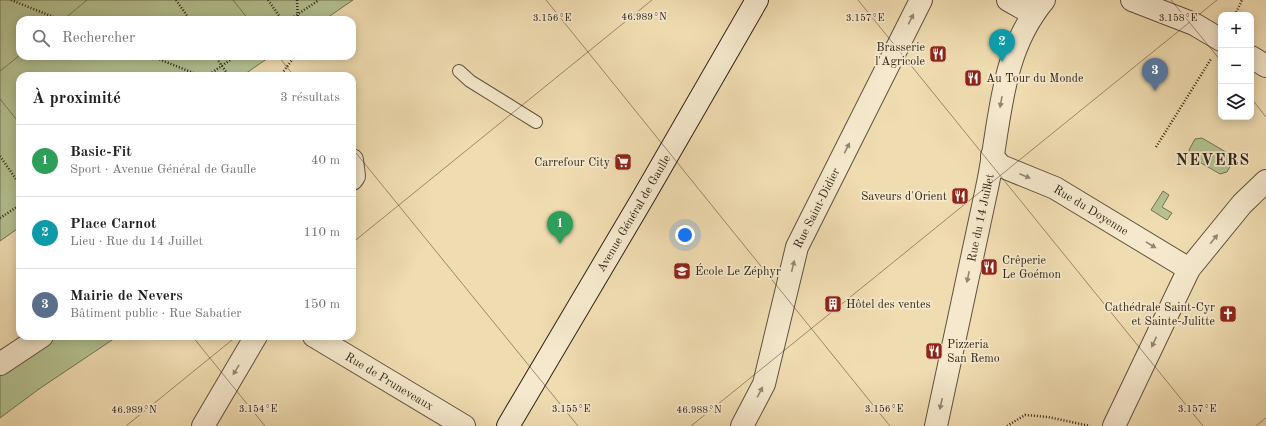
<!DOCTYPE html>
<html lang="fr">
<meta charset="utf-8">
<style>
:root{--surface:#fff;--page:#f2f2f2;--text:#202124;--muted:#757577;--line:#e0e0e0;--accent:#0b8043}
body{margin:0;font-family:"Old Standard TT",serif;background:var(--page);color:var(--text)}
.controls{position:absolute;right:12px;top:12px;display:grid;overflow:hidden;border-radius:8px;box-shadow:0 2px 10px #0003}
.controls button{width:36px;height:36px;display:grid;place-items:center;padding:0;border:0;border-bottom:1px solid var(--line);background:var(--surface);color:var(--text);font:20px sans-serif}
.you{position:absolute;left:685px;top:235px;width:14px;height:14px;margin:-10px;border:3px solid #fff;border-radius:50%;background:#1a73e8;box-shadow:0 0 0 6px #1a73e833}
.badge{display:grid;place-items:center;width:26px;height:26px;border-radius:50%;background:var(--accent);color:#fff;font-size:13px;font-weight:700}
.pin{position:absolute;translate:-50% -33px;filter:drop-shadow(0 1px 2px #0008)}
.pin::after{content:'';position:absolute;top:21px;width:14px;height:12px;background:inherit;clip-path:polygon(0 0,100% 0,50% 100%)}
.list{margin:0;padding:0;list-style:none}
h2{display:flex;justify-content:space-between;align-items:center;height:52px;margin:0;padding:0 16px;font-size:17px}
h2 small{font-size:13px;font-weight:400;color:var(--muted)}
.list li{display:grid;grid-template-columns:26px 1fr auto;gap:12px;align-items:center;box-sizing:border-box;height:72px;padding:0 16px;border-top:1px solid var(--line)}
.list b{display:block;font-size:15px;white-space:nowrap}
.list p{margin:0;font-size:13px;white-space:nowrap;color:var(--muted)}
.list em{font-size:13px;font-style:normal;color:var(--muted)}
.icon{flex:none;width:22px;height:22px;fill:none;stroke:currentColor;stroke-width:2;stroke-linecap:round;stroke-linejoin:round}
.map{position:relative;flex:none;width:1266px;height:426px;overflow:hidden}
.search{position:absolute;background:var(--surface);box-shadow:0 2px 10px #0003;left:16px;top:16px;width:340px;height:44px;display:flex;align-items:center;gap:10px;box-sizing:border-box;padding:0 14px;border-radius:12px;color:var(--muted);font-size:15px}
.panel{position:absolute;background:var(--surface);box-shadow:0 2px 10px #0003;left:16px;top:72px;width:340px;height:268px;border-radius:12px}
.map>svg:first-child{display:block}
</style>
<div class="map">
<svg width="1266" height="426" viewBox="0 0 1266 426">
<rect width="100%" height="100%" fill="#f0dcb1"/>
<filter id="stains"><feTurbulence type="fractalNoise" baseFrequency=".005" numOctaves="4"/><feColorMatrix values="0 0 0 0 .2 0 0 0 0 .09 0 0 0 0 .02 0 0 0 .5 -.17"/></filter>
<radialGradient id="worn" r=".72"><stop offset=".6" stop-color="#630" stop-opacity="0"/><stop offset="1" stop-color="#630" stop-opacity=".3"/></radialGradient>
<path fill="#b4c291" stroke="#727354" d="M0,0h353l-29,20h-304v36h251l-29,20h-222v151l-20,14z
M1202,138l29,17 2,6 -6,11 -7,2 -29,-17 -2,-7 6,-11z
M1163,191l6,4 -7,12 10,6 -5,7 -16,-10z
M25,336h93l-79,53 -39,29v-66z"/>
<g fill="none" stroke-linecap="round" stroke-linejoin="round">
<defs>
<path id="lane" d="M459,71l11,10 66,41"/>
<g id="street">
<path d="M1008,0l25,14"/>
<path d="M1132,0l62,24 27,16"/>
<path d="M1251,57l15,9"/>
<path id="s1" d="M992,156l9,10 54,22 134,81"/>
<path d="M352,160l2,16 -2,3"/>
<path id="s2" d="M314,336l150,90"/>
<path d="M0,364l42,-28"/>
<path d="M203,426l53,-90"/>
<path id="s3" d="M742,426l22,-42 33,-137 124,-247"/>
<path id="s4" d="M936,426c18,-81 34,-162 52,-243 13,-64 12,-130 56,-183"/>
<path d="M1114,426l75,-157 53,-65 24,-23"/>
</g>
<g id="secondary">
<path id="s5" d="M508,426l136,-230 113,-196"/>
</g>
</defs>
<use href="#lane" stroke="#5f523e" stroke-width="14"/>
<use href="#street" stroke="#5f523e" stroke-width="24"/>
<use href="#secondary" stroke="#2f2417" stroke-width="24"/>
<path stroke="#2f2417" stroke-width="2.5" stroke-dasharray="1 2" stroke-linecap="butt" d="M11,0l50,20
M176,0l14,20
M268,0l14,20
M297,0l1,20
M1235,15l7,-15
M289,20l30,-20
M151,56l50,20
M215,56l14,20
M207,76l29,-20
M280,76l15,-20
M1156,147l55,-88
M0,156l20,29
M0,218l20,-13
M1007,426l18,-11 23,2 42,9"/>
<use href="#lane" stroke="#f5e8cc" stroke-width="12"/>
<use href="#street" stroke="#f5e8cc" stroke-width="22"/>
<use href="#secondary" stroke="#f5e8cc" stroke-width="22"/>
</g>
<defs><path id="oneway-solid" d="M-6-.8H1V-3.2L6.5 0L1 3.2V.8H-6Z"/></defs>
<g fill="#928672">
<use href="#oneway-solid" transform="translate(911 19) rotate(-63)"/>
<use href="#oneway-solid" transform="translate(1001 102) rotate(100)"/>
<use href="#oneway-solid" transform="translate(847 148) rotate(-63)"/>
<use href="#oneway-solid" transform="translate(1025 176) rotate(23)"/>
<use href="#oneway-solid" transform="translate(1214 239) rotate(-51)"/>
<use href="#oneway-solid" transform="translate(1151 245) rotate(31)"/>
<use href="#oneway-solid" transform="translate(793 266) rotate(-76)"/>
<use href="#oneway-solid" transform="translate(968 277) rotate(102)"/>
<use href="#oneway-solid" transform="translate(1154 342) rotate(115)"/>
<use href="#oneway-solid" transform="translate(236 370) rotate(121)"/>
<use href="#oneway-solid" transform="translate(760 392) rotate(-62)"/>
<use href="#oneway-solid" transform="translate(941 404) rotate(102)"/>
</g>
<path fill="none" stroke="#2f2417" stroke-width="1" stroke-opacity="0.45" d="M233,0l16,20M546,0l344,426M858,0l345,426M1171,0l50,61M63,20l24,-20M278,56l16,20M0,71l20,-16M1251,98l15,19M0,99l20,25M352,148l226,278M352,243l300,-243M192,336l73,90M126,426l111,-90M691,426l526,-426M1256,426l10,-8"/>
<defs>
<symbol id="restaurant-square" viewBox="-11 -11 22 22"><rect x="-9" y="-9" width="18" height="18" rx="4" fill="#8f2418" stroke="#f5e8cc"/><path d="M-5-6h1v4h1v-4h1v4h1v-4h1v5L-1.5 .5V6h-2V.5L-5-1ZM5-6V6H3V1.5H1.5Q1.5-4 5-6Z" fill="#fff"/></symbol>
<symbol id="supermarket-square" viewBox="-11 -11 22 22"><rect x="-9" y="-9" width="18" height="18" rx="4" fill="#8f2418" stroke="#f5e8cc"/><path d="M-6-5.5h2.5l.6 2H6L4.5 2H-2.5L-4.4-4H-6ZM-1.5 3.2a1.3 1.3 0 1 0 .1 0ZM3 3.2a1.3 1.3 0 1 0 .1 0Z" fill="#fff"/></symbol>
<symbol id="school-square" viewBox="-11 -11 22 22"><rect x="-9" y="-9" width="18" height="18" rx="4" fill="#8f2418" stroke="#f5e8cc"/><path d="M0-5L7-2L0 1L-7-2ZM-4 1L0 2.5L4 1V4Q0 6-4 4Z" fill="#fff"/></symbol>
<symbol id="building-square" viewBox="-11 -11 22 22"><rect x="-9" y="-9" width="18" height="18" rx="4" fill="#8f2418" stroke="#f5e8cc"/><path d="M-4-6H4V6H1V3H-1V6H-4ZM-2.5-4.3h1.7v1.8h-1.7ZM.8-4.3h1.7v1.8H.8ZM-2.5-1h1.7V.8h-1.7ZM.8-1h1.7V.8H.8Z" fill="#fff"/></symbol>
<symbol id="church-square" viewBox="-11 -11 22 22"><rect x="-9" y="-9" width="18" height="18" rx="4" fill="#8f2418" stroke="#f5e8cc"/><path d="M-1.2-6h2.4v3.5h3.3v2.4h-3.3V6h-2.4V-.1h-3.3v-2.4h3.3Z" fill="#fff"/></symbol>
</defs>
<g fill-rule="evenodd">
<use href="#restaurant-square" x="928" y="44" width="20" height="20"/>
<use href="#restaurant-square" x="963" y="68" width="20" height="20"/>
<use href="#supermarket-square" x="613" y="152" width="20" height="20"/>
<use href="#restaurant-square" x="950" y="186" width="20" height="20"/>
<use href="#restaurant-square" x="979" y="257" width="20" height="20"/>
<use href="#school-square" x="672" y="261" width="20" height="20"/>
<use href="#building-square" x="823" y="294" width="20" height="20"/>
<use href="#church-square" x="1218" y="304" width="20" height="20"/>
<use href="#restaurant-square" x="924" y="341" width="20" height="20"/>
</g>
<g text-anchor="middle" stroke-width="3.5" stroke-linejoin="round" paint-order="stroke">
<g font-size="12" fill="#2f2417" stroke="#f5e8cc" text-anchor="start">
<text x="925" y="51" text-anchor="end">Brasserie<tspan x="925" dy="14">l'Agricole</tspan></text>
<text x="986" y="82">Au Tour du Monde</text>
<text x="610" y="166" text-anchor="end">Carrefour City</text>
<text x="947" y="200" text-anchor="end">Saveurs d'Orient</text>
<text x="1002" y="264">Crêperie<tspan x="1002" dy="14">Le Goémon</tspan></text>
<text x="695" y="275">École Le Zéphyr</text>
<text x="846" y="308">Hôtel des ventes</text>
<text x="1215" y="311" text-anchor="end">Cathédrale Saint-Cyr<tspan x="1215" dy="14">et Sainte-Julitte</tspan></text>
<text x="947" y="348">Pizzeria<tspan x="947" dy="14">San Remo</tspan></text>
</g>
<g font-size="12" fill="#2f2417" stroke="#f5e8cc">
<text dy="4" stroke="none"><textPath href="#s3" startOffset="232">Rue Saint-Didier</textPath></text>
<text dy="4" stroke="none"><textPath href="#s1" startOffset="114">Rue du Doyenne</textPath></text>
<text dy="4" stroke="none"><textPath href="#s5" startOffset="247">Avenue Général de Gaulle</textPath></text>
<text dy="4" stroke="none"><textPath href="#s4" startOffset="213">Rue du 14 Juillet</textPath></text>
<text dy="4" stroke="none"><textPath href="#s2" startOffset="88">Rue de Pruneveaux</textPath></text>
</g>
<g font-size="16" font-weight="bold" letter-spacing="1" fill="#2f2417" stroke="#f5e8cc">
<text x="1213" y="165">NEVERS</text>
</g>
</g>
<g font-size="10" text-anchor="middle" fill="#2f2417" stroke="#f5e8cc" stroke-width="3.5" stroke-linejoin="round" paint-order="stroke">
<text x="644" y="20">46.989°N</text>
<text x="1178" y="21">3.158°E</text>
<text x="552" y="21">3.156°E</text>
<text x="865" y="21">3.157°E</text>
<text x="258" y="412">3.154°E</text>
<text x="571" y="412">3.155°E</text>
<text x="884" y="412">3.156°E</text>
<text x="1197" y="412">3.157°E</text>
<text x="134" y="413">46.989°N</text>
<text x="699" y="413">46.988°N</text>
</g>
<rect width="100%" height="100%" filter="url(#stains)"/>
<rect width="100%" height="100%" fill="url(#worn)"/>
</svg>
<div class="controls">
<button>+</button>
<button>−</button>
<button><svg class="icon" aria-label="layers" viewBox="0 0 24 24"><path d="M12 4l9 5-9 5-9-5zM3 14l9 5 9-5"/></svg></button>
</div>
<div class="you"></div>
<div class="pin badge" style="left:560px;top:244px;background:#2e9e5b">1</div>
<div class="pin badge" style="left:1002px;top:62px;background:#0f9aa8">2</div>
<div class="pin badge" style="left:1155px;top:91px;background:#5c6f8a">3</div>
<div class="search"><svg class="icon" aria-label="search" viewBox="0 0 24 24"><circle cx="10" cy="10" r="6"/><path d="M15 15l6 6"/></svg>Rechercher</div>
<section class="panel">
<h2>À proximité<small>3 résultats</small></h2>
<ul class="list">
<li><span class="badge" style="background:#2e9e5b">1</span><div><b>Basic-Fit</b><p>Sport · Avenue Général de Gaulle</p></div><em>40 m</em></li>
<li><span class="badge" style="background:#0f9aa8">2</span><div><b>Place Carnot</b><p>Lieu · Rue du 14 Juillet</p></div><em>110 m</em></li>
<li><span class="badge" style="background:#5c6f8a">3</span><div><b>Mairie de Nevers</b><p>Bâtiment public · Rue Sabatier</p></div><em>150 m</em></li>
</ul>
</section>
</div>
